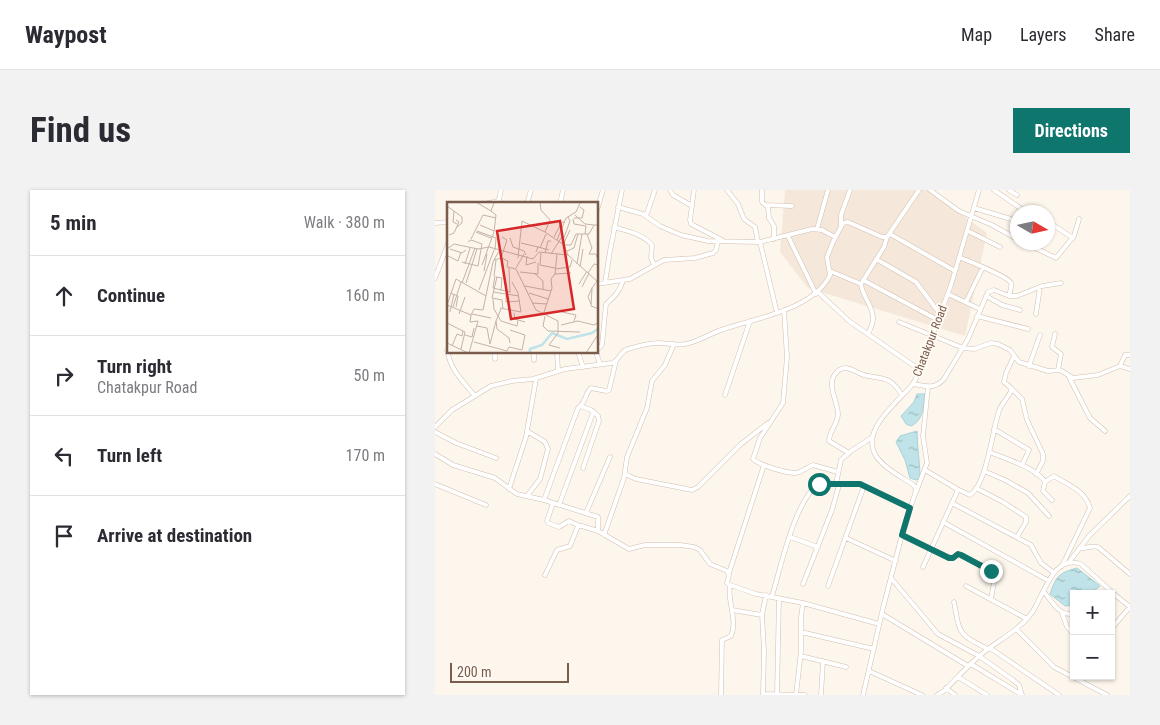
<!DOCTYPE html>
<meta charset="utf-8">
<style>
:root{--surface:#fff;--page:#f2f2f3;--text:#2b2b33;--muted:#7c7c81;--line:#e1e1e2;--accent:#0f766e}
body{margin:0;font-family:"Roboto Condensed",sans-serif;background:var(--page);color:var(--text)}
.controls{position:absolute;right:15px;bottom:15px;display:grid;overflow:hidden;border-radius:0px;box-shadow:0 1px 4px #0004}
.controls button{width:45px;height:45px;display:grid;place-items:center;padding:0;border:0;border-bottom:1px solid var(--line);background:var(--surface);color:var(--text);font:25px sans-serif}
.compass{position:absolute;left:575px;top:15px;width:45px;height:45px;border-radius:50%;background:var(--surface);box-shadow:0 1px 4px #0004;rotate:99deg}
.scale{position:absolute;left:15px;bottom:12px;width:119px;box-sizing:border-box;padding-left:5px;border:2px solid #7a5c4d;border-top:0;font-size:14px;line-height:18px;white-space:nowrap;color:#7a5c4d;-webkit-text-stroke:4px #fffaf3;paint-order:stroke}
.stop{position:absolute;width:15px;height:15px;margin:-11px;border:4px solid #0f766e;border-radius:50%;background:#fff}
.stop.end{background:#0f766e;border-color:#fff;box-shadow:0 1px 5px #0008}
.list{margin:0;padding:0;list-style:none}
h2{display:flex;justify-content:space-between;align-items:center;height:65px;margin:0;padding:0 20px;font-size:21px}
h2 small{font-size:16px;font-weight:400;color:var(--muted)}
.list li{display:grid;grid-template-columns:32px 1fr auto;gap:15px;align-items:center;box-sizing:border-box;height:80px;padding:0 20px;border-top:1px solid var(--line)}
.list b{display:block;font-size:19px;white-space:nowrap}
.list p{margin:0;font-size:16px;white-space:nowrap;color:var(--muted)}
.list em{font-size:16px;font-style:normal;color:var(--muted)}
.icon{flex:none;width:28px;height:28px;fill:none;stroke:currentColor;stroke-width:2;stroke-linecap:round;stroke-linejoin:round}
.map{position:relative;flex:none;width:695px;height:505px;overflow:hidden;border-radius:0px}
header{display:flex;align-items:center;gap:30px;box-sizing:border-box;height:70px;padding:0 25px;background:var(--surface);border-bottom:1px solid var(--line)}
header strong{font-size:24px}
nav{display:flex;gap:28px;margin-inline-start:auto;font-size:18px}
.intro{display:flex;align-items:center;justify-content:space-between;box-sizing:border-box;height:120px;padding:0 30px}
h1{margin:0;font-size:35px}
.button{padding:12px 22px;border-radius:0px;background:var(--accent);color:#fff;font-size:18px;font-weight:700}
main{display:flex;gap:30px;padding:0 30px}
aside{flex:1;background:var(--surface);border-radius:0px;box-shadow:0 1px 4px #0004}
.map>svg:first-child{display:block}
</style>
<header>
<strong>Waypost</strong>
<nav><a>Map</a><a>Layers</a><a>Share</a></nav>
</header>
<div class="intro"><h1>Find us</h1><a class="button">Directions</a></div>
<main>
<aside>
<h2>5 min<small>Walk · 380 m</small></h2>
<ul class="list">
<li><svg class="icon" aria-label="ahead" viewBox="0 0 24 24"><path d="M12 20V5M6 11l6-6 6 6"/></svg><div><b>Continue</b></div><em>160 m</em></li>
<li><svg class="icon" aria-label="right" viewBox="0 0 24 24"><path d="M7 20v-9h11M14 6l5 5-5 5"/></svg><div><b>Turn right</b><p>Chatakpur Road</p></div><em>50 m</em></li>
<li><svg class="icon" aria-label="left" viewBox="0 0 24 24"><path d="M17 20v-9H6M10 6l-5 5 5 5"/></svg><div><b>Turn left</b></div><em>170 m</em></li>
<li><svg class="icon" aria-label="arrive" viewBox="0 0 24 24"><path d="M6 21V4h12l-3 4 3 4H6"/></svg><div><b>Arrive at destination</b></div></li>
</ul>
</aside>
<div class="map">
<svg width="695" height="505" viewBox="0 0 695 505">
<defs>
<pattern id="water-ripples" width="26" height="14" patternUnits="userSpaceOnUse" patternTransform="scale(1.25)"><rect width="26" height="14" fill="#bfe3e8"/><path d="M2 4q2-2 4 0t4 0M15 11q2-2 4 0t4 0" fill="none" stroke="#a0bbbe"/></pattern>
</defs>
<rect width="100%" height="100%" fill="#fdf6ec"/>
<path fill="#f5e8da" d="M350,0h143l59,43 -22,103 -157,-48 -28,-36z"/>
<path fill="url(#water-ripples)" stroke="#a5d3da" d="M482,204h8c-2,12 -1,26 -14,32l-5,-2 -5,-8 13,-14z
M482,241c0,16 3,31 3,47l-4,2 -6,-2 -5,-18 -9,-18 4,-6z
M642,378l23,18 -10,8h-16v11l-9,1 -15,-12c6,-17 8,-21 27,-26z"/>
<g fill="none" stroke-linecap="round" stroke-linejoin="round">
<defs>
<path id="minor" d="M235,0l3,5 19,11
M259,0l-4,30 1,4 31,16
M292,0l11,14 6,15 11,8 3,15
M327,0v12l6,5 1,11 5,8v13
M495,0l29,21 33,14 25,14
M559,0l32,22
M574,0l8,5
M49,14l14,-3
M63,14l3,-14
M92,14l4,-14
M125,14l3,-14
M331,15l26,1
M183,17l25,7 17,12 21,9 27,6 52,1 52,-13 10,1 13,7
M539,18l37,11
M162,20l6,-20
M211,26l9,-26
M612,31l26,17
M0,33l14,-1
M406,35v-10l9,-25
M179,37c13,4 29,7 38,18l-1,13 3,7
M382,39l11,-39
M533,41l32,16
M455,44l65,37
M353,46l28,58
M325,52l17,71
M588,52l33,16 18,-22 5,-17
M524,67c9,4 49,19 52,26 1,3 -1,9 -2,13
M441,69l40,23 24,32
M395,81l31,13
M0,88l14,-37
M428,90l75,40
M170,93l5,-32 12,-61
M162,94l33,-5 34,-19 31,-2 18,-5 3,-3 2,-9
M383,102l31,29 71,49
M513,104l32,15
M551,106l16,9 18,5
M531,112l17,-35
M349,120l3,47 -4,46 -23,35 -7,21c6,6 33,14 42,14 6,0 12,-6 18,-8l25,7
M601,124l4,-27
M542,126l51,13
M464,132l64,26 11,1 17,-6 7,1 12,6 9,12 29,9 12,-1 13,8 25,-3 22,-9 10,3
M433,144c2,-4 5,-10 5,-15 1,-12 -11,-23 -12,-35l23,-37 3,-10
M620,144l-3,13 9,7 -3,16
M12,160c4,21 15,30 28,46
M162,160l5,-5 4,-41c8,-7 14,-12 17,-24
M99,162v8
M122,162l1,18
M143,162l5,15
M161,162l4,12
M60,169v-7
M594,176l11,-31
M685,176l5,-11h5
M634,187l21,41 15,13
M478,194c13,2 21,6 31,-5l24,-40 20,-47 6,-2 15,6h8l25,-10 19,-3
M576,198l11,11 5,21 16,34v7l-7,13
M290,205l25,-74
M0,237l17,-17 39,-24 21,-5 21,-2 32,-10 47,-6c8,-3 8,-12 16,-14 10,-3 20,-6 30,-6 9,0 19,3 27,1 13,-2 26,-11 39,-15 33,-11 90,-20 106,-54l-3,-18 6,-15 10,-19 5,-1 34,15h5l32,-47
M559,239l35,21 -7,15
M0,242l21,11 40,15
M554,262c15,6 48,16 56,30l-2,9 9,9
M414,263l-20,-12c0,-10 10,-19 9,-28 -1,-13 -12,-29 -2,-40 3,-4 6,-5 10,-5 8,1 14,7 22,8 19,3 23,2 34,19
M0,264l18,11 42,13 22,16 27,6 54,17v14l31,18 16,-4h35l14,2 6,3 10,14 17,7 2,4 -2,8 3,2 26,9 47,9 76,21
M148,278l16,-47 -1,-5 -5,-5
M549,281l21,9 23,13 21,23
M190,284l11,5 56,11 6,-3 43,-43 27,-21
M610,292l9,-6c14,9 31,14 36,32l-28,58
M0,294l51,21
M401,294l5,-24 10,-9 20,-13
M541,298l27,14 23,15v5l-9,15
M74,299l17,-52 10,-58
M522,299l13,6c17,-11 22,-64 29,-84 2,-7 9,-13 12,-20v-3l-7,-6 2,-9 8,-17
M481,302l11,-29 -4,-27 5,-49
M92,306l13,-17 8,-30 -3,-7 -18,-11
M109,310l34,-92c10,-8 6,-14 13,-20l15,3 3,-1 7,-29
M118,313l-6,18 1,2 11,4 10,-6 11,5
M517,313l79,42 10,18 12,9
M124,315l34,-92 -2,-3 -11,-4
M151,323l24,-56
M508,332l106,59
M169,345l20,-57 3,-21 20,-49 5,-27 13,-16 9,-21
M467,345l47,22 4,1 5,-4 3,1 32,17 2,5 -4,22
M355,347l28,10
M411,348l50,23
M644,358c7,1 13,-3 19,-1l32,27
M634,372l20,-26 41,-40
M488,377l34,-75v-3l-32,-19
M294,383l35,-108
M110,385l12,-25 13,-4 8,-20h4l16,5
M456,388l47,56 41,22 34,24 6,5 3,10
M368,394l29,-74 7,-25
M393,396l36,-100
M531,396l61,33
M609,402c8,9 16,26 30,21
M337,406c9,-29 22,-94 47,-113l41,1 50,24
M519,412c6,33 4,32 34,47
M297,420l30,5
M627,423l5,14 7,7
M447,424l86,52
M581,439l38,38 53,28
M676,439l19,-22
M366,442l73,17
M555,458l69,47
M366,466l45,11
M536,474l51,31
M434,481l53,24
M523,487l29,18
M511,498l9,7
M328,504l42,1
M342,504l2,-96
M286,505l1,-55 9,-4c7,-16 -4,-34 -1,-51
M328,505l1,-44 -2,-36 4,-20
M361,505l5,-44v-34l2,-14
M386,505l2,-34
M428,505l20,-87 22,-85 10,-29 1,-6 -4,-4c-12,-8 -28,-16 -36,-28 -16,-26 21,-53 36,-71 3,-4 5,-9 7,-13l32,-87 28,-95
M502,505l7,-4c13,-13 25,-27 39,-38 16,-13 36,-23 48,-39 13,-18 21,-60 50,-50l33,30 16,13"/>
</defs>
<use href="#minor" stroke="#d1beb0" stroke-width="5"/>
<use href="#minor" stroke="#fff" stroke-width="4"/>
</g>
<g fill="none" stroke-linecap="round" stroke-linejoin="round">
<path stroke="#0f766e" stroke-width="6" d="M384,294h41l50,24 -8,27 47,23h4l5,-4 3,1 30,16"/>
</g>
<g text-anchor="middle" stroke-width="4" stroke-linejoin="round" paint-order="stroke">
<g font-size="12" fill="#7a5c4d" stroke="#fffaf3">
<text transform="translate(495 151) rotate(-69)" y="4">Chatakpur Road</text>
</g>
</g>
<g transform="translate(12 12)">
<rect width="151" height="151" fill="#fdf6ec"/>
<path fill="none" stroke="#bfe3e8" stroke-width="2.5" d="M83,151v-4l12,-4 10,-12 15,6 25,-6 7,-5"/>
<path fill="none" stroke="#c5b3a7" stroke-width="1" d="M29,0l15,9 3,-8M93,0l1,8 9,10 -5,12 19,13 4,10M0,4l15,11v6l-5,4M7,9l-1,11 4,2M128,13l10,9 9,1M127,16h8l2,-8 -4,-3M126,17l1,5 12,2 -1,8M33,23l14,6M30,29l19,7 -1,12M29,30l15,6M140,32l5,14 -3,6h7l3,9M2,33l5,-2 5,-11 -3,-2M107,35l8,-15h3M63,36l3,9 11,4 2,4M24,37l12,-24 13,3M110,38l9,-22 10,-6 4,-9M74,41l17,4M115,41l8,-22 -2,-4M116,43l7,-15M117,43h7l5,-11h13l5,-9h5M93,46l6,-14M0,47l7,-5 24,5 11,-2 44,12 6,-7 29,3 31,28M3,47l12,4 4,-3M120,49l7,-3 4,-14M89,50l2,-5 11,3M94,51l-1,12 15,3M98,51l3,-12h3M104,52l12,-19M1,54l10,5 3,-9M80,54l-1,9 10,-3M54,56l6,-18 -5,-3M71,56l4,-37 23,11M47,58l7,-2 7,3 -1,6 9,2 20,41 22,11v12l-9,12 11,3M15,60l16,4 4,-22 -11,-4 -3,2M18,62l5,-16M130,62l5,-30M35,63l12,-33 2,-17 -5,-4M133,65l3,-18M62,66l1,25M69,66l8,-14M108,67l15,-2 2,-7M37,69l3,-17M73,70l18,2v-11M87,71l9,8v8M141,71l6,-9 5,1M108,72l16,-1M47,74l2,-16M48,74l-2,12 17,4M49,75l6,1 -1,13M50,75l-5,21 10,2 1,9M150,79l-5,7 -1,18 8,3M15,81l13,-35M19,81l11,-34M132,82l8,-13M78,84l26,5M135,85l7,-14M32,88l15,-40M46,90l26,4M3,91l8,3 -2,11M82,91l19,6M59,93v7l14,-1M46,97l1,10 7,12 16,5 1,-6M85,101l15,1M144,102l-3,-7 4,-9M0,103l9,-26 30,17M0,103l24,10M6,105l8,-25M53,106l21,4 -3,-19 -6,-11M54,107l-5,12 1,8 12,9 1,5M3,110l4,-18M115,110l14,3 -2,6M67,111l1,6 10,3M12,112l6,-17M25,112l19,4M96,113l9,-27 -1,-9 4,-5 2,-20M98,114l-2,10 5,5 32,1M0,121l18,9 -4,17M114,123l17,-4 16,4 5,-3M30,124l10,2 3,16M18,133l7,2 2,-9M27,140l33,9 2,-4 13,3 3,-15 -15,-5M0,141l21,10M43,142l6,-23M5,144l5,-12 5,2 1,-5M22,151l9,-32 -8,1 1,-7 3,-6 9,1 10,-48 6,-11M139,151l11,-17"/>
<path fill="#d62828" fill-opacity="0.15" stroke="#d62828" stroke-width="2.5" d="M113,19l14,88 -63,10 -14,-88z"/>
<rect width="151" height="151" fill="none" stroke="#7a5c4d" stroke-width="2.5"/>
</g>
</svg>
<div class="controls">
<button>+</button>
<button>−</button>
</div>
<svg class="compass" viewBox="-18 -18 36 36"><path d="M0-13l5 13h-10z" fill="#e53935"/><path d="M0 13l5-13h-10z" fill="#7c7c81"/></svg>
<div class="scale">200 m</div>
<div class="stop" style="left:384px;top:294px"></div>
<div class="stop end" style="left:556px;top:381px"></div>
</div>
</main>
